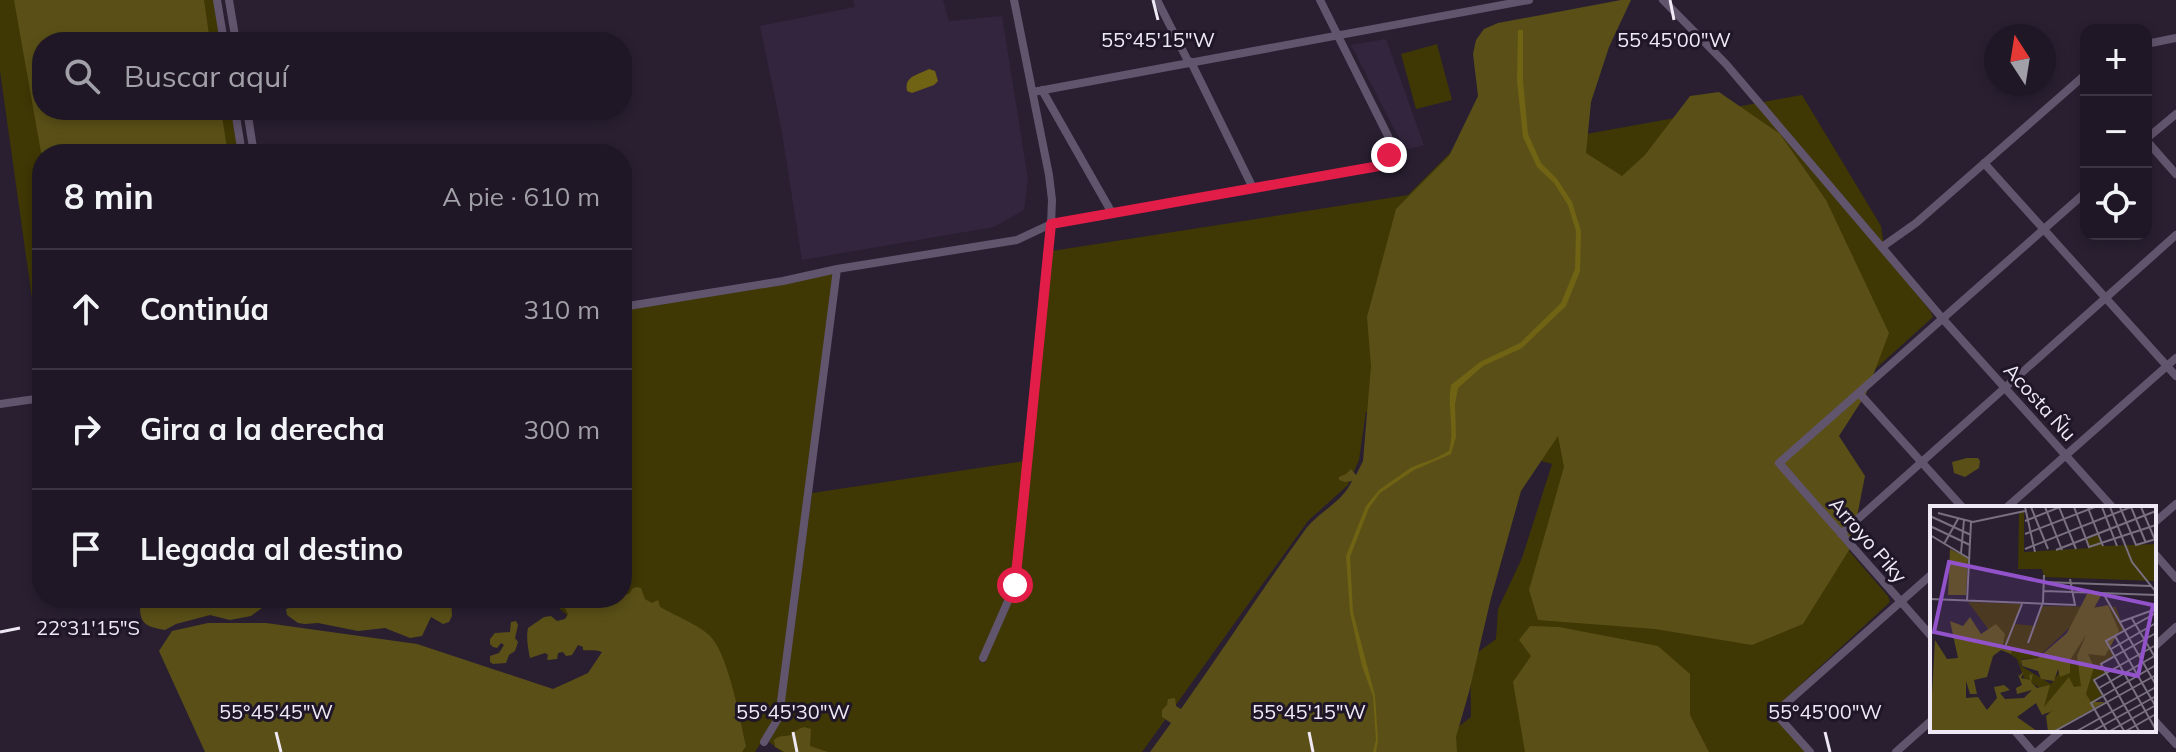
<!DOCTYPE html>
<html lang="es">
<meta charset="utf-8">
<style>
:root{--surface:#1f1725;--page:#27202d;--text:#f1f3f6;--muted:#a19fa7;--line:#3c3642}
body{margin:0;font-family:Mulish,sans-serif;background:var(--page);color:var(--text)}
.controls{position:absolute;right:24px;top:24px;display:grid;overflow:hidden;border-radius:16px;box-shadow:0 4px 12px #0003}
.controls button{width:72px;height:72px;display:grid;place-items:center;padding:0;border:0;border-bottom:2px solid var(--line);background:var(--surface);color:var(--text);font:40px sans-serif}
.compass{position:absolute;left:1984px;top:24px;width:72px;height:72px;border-radius:50%;background:var(--surface);box-shadow:0 4px 12px #0003;rotate:348deg}
.stop{position:absolute;width:24px;height:24px;margin:-18px;border:6px solid #e11d48;border-radius:50%;background:#fff}
.stop.end{background:#e11d48;border-color:#fff;box-shadow:0 2px 8px #0008}
.list{margin:0;padding:0;list-style:none}
h2{display:flex;justify-content:space-between;align-items:center;height:104px;margin:0;padding:0 32px;font-size:34px}
h2 small{font-size:26px;font-weight:400;color:var(--muted)}
.list li{display:grid;grid-template-columns:52px 1fr auto;gap:24px;align-items:center;box-sizing:border-box;height:120px;padding:0 32px;border-top:2px solid var(--line)}
.list b{display:block;font-size:30px;white-space:nowrap}
.list em{font-size:26px;font-style:normal;color:var(--muted)}
.icon{flex:none;width:44px;height:44px;fill:none;stroke:currentColor;stroke-width:2;stroke-linecap:round;stroke-linejoin:round}
.map{position:relative;flex:none;width:2176px;height:752px;overflow:hidden}
.search{position:absolute;background:var(--surface);box-shadow:0 4px 12px #0003;left:32px;top:32px;width:600px;height:88px;display:flex;align-items:center;gap:20px;box-sizing:border-box;padding:0 28px;border-radius:32px;color:var(--muted);font-size:30px}
.panel{position:absolute;background:var(--surface);box-shadow:0 4px 12px #0003;left:32px;top:144px;width:600px;height:464px;border-radius:32px}
.map>svg:first-child{display:block}
</style>
<div class="map">
<svg width="2176" height="752" viewBox="0 0 2176 752">
<rect width="100%" height="100%" fill="#291f31"/>
<path fill="#32253d" d="M853,0h90l6,21 53,-5 26,163 -4,31 -30,17 -192,33 -21,-133 -21,-101 95,-19z
M1386,39l38,106 -19,5 -54,-105z"/>
<path fill="#3f3704" d="M0,0h215l7,42h-180v68h191l7,44h-198v216l-42,-299z
M1437,44l15,56 -36,9 -15,-55z
M1802,95l79,131 3,20 4,11 43,55 2,5 -156,141v9l111,129 2,6 -117,108v4l32,38h-374l2,-6 38,-29 -1,-59 26,-19 2,-30 24,-51 30,-94 -186,-52 -7,48 -11,25 -40,36 -166,231h-360l-13,-10 13,-26 30,-223 212,-32 -13,123 -32,77 6,2 33,-79 34,-333 356,-56 60,-60 57,10z
M833,273l-57,447 -21,32h-37l-170,-154h74v-288z"/>
<path fill="#5a5017" d="M14,0h190l6,42h-168v68h179l7,44h-186v4z
M1621,0h10l-22,47 -18,55 -5,51 36,23 23,-21 45,-59 29,-4 61,42 46,66 63,133 -23,61 -27,42 26,40 -14,71 -48,77 -51,21 -97,-16 -117,-9 -9,-30 35,-123 -6,-31 -37,55 -30,107 -22,94 -13,45 1,15h-307l21,-29 -9,-6v-7l5,-5 1,-6 7,-1 1,8 5,3c42,-59 81,-120 124,-179 14,-19 37,-27 47,-49l-7,1 -6,-2v-3l7,-3 5,-5 5,6 7,-14 8,-95 -4,-49 29,-108 53,-53 29,-60 -5,-42 3,-14 8,-11 14,-6z
M1967,458h11l2,3 -1,7 -14,9 -11,-4 -2,-11z
M637,587l4,1 4,11 7,4 6,-3 2,7c14,8 37,17 49,28 19,17 31,85 37,111l-4,6h-537l-46,-101 13,-20 36,-8h58l151,21 136,45 35,-16 14,-21c-9,-3 -12,-1 -19,-2v-3l-5,-2 -6,10 -6,1 -3,-4 -5,1 -1,6 -10,1 1,-5 -3,-2 -15,5c-2,-9 -4,-21 -2,-30l16,-11 7,-1 6,5 8,-2 3,-5 -4,-8 4,-5h10l2,6 7,-6 5,4 3,-2 -5,-5h32v-3l7,-1 4,-6z
M163,598h102l1,7 -15,11 -21,4 -20,-5 -34,9 -11,6c-15,-3 -25,-4 -25,-22l11,-8z
M301,598h84l-3,4 13,2 21,-4 12,5 8,-7h15l1,18 -3,6 -6,2 -12,-7 -9,19 -12,2 -25,-10 -27,3 -40,-8 -13,1 -7,-1 -11,-8 -1,-6 20,-6z
M516,621l2,4 -3,13 3,4 -3,9 -6,4 -3,8 -13,1 -3,-2v-6l9,-3 5,-8 -3,-2 -4,5 -4,-1 -3,-3v-5l5,-6 15,-1 1,-10z
M1530,626l29,1 99,19 32,28v41l19,37h-184l-12,-70 18,-26 -12,-16z
M804,727l7,2 -1,17 18,6h-43l-10,-5 -1,-7c6,-6 11,-2 18,-6 4,-3 6,-5 12,-7z"/>
<path fill="#706314" d="M1518,30h5v51l5,53 13,29 16,16 15,23 9,29 -1,40 -14,35 -44,42 -39,18 -25,22 -3,16 1,33 -5,17 -37,16 -34,23 -11,15 -19,49 3,55 22,84 3,44 -2,12h-3l3,-12 -3,-44 -11,-30 -12,-54 -4,-56 20,-50 13,-16 33,-23 24,-9 13,-7c6,-22 -2,-44 2,-66l29,-23 40,-19 41,-40 14,-34 1,-38 -8,-26 -14,-22 -17,-16 -14,-30 -6,-56z
M929,69l6,2 3,10 -4,4 -22,8 -5,-2c-3,-15 11,-16 22,-22z"/>
<g fill="none" stroke-linecap="round" stroke-linejoin="round">
<path stroke="#61546d" stroke-width="8" d="M217,0l7,42
M229,0l7,42
M1157,0l32,63
M1663,0l63,64 216,254 171,190
M2146,44l30,-6
M1191,62l62,126
M1042,90l70,123
M1033,92l496,-92
M235,110l7,44
M247,110l7,44
M2146,139l30,-25
M2146,140l30,34
M1984,163l192,213
M1882,247l34,-24 170,-149
M622,307l161,-26 54,-12 180,-29 34,-16 328,-58c12,-6 12,-18 9,-30l-68,-136
M1859,393l104,115
M0,404l42,-6
M2006,508l170,-150
M2154,523l22,-19
M1841,534l335,-299
M2154,553l22,25
M1932,637l-153,-174 307,-271
M2154,647l22,-20
M983,658l32,-73 36,-361 1,-24 -3,-25 -35,-175
M2154,720l22,24
M2014,730l19,22
M764,742l15,-25 58,-448
M1810,752l-35,-39 157,-139
M1896,752l36,-32
M2037,752l25,-22"/>
</g>
<g fill="none" stroke-linecap="round" stroke-linejoin="round">
<path stroke="#e11d48" stroke-width="10" d="M1015,585l36,-361 328,-58 6,-3 4,-8"/>
</g>
<path fill="none" stroke="#efe9f5" stroke-width="3" d="M1153,0l5,20M1670,0l4,20M0,632l20,-4M276,732l5,20M793,732l4,20M1309,732l4,20M1825,732l5,20"/>
<g text-anchor="middle" stroke-width="6" stroke-linejoin="round" paint-order="stroke">
<g font-size="20" fill="#efe9f5" stroke="#1f1627">
<text transform="translate(2040 402) rotate(48)" y="7">Acosta Ñu</text>
<text transform="translate(1868 540) rotate(49)" y="7">Arroyo Piky</text>
</g>
</g>
<g transform="translate(1930 506)">
<rect width="226" height="226" fill="#291f31"/>
<path d="M94,6v40l65,-4 -2,-9 11,-4 5,11 53,-2v42l-2,-5 -110,-4 -2,-8h-24l1,-56zM38,96l53,2 -6,20 21,2 6,-20 74,1 8,23 -18,11 8,15 -13,8 4,9 -11,7 8,15 -42,33 -25,-34 14,-8 -9,2 -16,-10 -7,-19 -14,-10zM139,122l16,8 -34,48 -30,-18v-7l16,-1z" fill="#3f3704" fill-rule="evenodd"/>
<path d="M20,43l18,9 -2,37h-18zM157,88h15l-8,14 14,-3 11,26 -14,25 -17,-2 6,13 -8,27 5,8h14l-51,29h-6l-2,-15 6,-5 -10,4 -6,-12 -19,14 20,14h-107l5,-91 12,19 11,-1 -8,-37 13,5 7,-9 11,17 15,-10 9,10 -3,15 10,1 -1,4 -10,-4 -8,6 -6,21 -13,3 3,14h-7l-4,-13v17l12,-1 9,13 10,-12 -3,-11 10,-2 6,5 -10,3 5,6 19,-1 8,-8 -15,4 -1,-6 6,-3 -5,-13 2,4 5,-5 -3,7 9,2 -1,-5 4,-1 -2,8 6,6 13,-3 -6,22 25,-30 5,10 7,-1 -4,-30 9,-21 -16,25v13l-10,4 -2,-8 -4,12 -13,-2 -3,-8 -16,-5 -1,-6 17,-2 29,-25z" fill="#5a5017"/>
<path fill="none" stroke="#78707f" stroke-width="2" d="M95,1l10,45M101,1l17,42M115,1l17,43M129,1l17,42M144,1l15,40 67,-22M172,1l15,39M180,1l22,55 24,30M190,1l16,38 20,-6M201,1l15,36M211,1l14,33M158,2l15,38M8,7l35,9 52,-11M0,10l41,19M95,15l35,-14M0,20l40,19M95,28l70,-27M0,29l40,24M14,38l14,-25M95,43l106,-42M126,44l100,-39M31,47l3,-33M114,76l107,4M114,85l112,4M173,87l53,92M0,93l145,6 -5,-26M37,95l4,-79M226,107l-50,28 50,89M201,111l25,42M190,116l36,-13M185,130l41,71M98,137l15,-41 1,-27M75,141l17,-43M181,143l45,-26M169,182l57,-33M125,225l101,-56M147,225l79,-44M163,225l63,-35M177,225l-16,-28 65,-38M180,225l46,-26M194,225l-30,-51 62,-35M196,225l30,-17M209,225l-38,-67 55,-31"/>
<path fill="#9252ca" fill-opacity="0.15" stroke="#9252ca" stroke-width="4" d="M19,56l204,43 -15,71 -204,-44z"/>
<rect width="226" height="226" fill="none" stroke="#efe9f5" stroke-width="4"/>
</g>
<g font-size="20" text-anchor="middle" fill="#efe9f5" stroke="#1f1627" stroke-width="6" stroke-linejoin="round" paint-order="stroke">
<text x="1158" y="47">55°45'15"W</text>
<text x="1674" y="47">55°45'00"W</text>
<text x="88" y="635">22°31'15"S</text>
<text x="276" y="719">55°45'45"W</text>
<text x="793" y="719">55°45'30"W</text>
<text x="1309" y="719">55°45'15"W</text>
<text x="1825" y="719">55°45'00"W</text>
</g>
</svg>
<div class="controls">
<button>+</button>
<button>−</button>
<button><svg class="icon" aria-label="locate" viewBox="0 0 24 24"><circle cx="12" cy="12" r="6"/><path d="M12 2v4M12 18v4M2 12h4M18 12h4"/></svg></button>
</div>
<svg class="compass" viewBox="-18 -18 36 36"><path d="M0-13l5 13h-10z" fill="#e53935"/><path d="M0 13l5-13h-10z" fill="#a19fa7"/></svg>
<div class="stop" style="left:1015px;top:585px"></div>
<div class="stop end" style="left:1389px;top:155px"></div>
<div class="search"><svg class="icon" aria-label="search" viewBox="0 0 24 24"><circle cx="10" cy="10" r="6"/><path d="M15 15l6 6"/></svg>Buscar aquí</div>
<section class="panel">
<h2>8 min<small>A pie · 610 m</small></h2>
<ul class="list">
<li><svg class="icon" aria-label="ahead" viewBox="0 0 24 24"><path d="M12 20V5M6 11l6-6 6 6"/></svg><div><b>Continúa</b></div><em>310 m</em></li>
<li><svg class="icon" aria-label="right" viewBox="0 0 24 24"><path d="M7 20v-9h11M14 6l5 5-5 5"/></svg><div><b>Gira a la derecha</b></div><em>300 m</em></li>
<li><svg class="icon" aria-label="arrive" viewBox="0 0 24 24"><path d="M6 21V4h12l-3 4 3 4H6"/></svg><div><b>Llegada al destino</b></div></li>
</ul>
</section>
</div>
